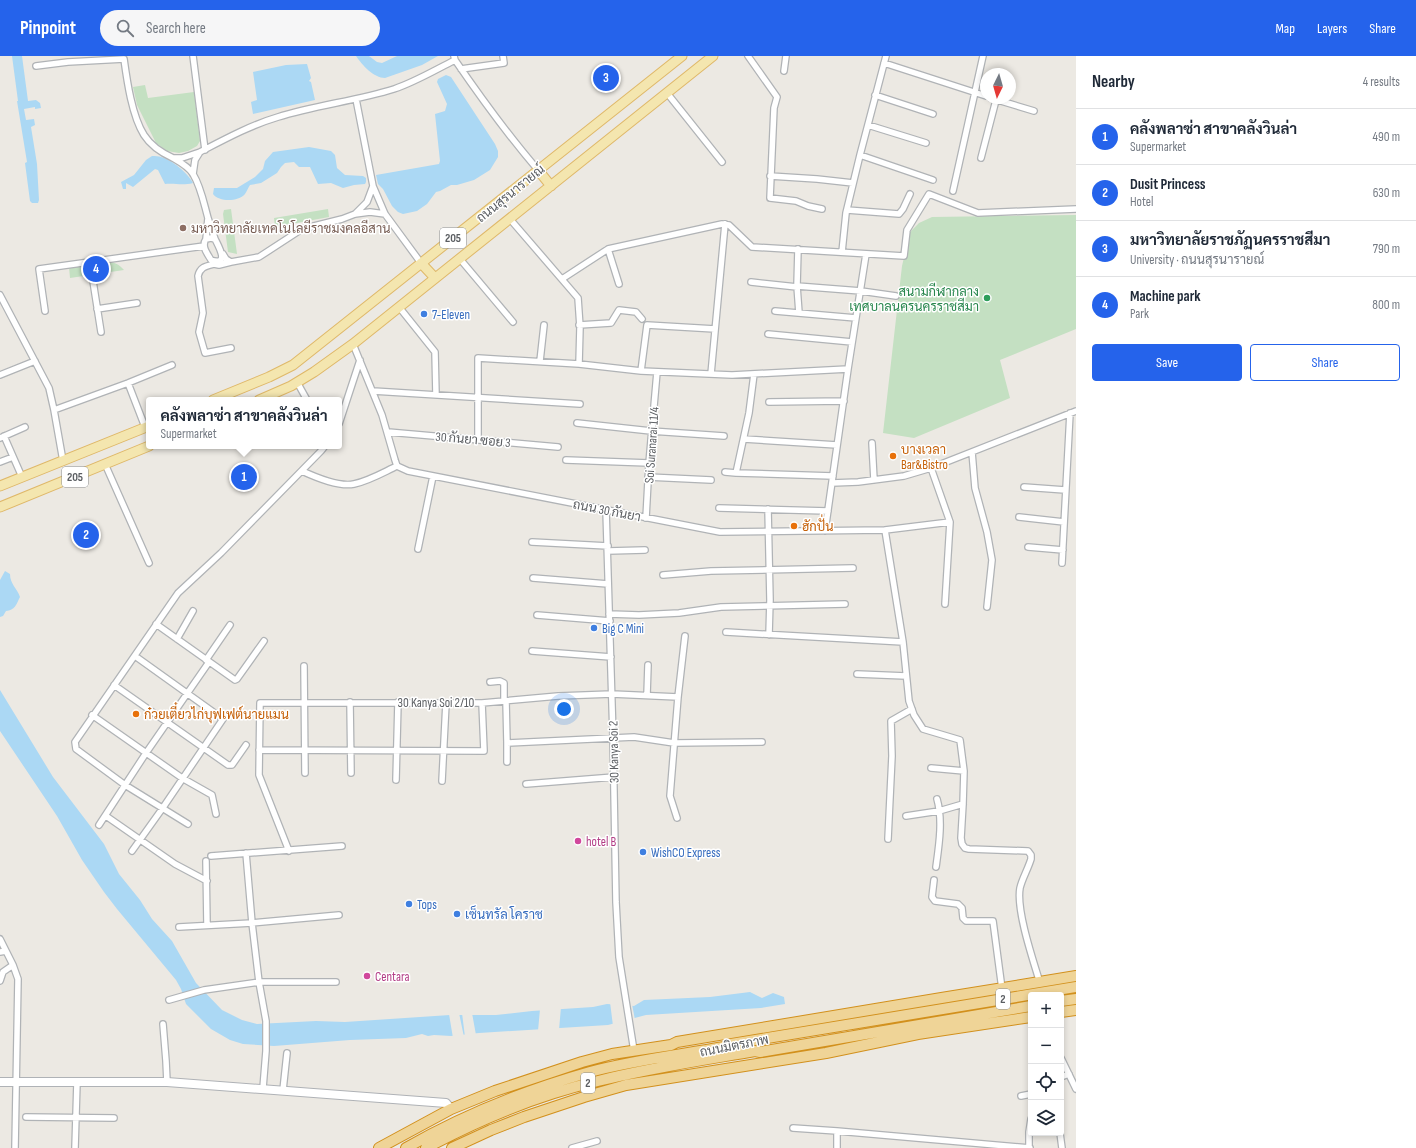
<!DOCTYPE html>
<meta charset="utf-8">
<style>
:root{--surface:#fff;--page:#f6f6f7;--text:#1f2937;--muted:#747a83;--line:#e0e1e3;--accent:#2563eb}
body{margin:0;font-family:"Sofia Sans Condensed",Sarabun,sans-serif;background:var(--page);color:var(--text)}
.controls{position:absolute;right:12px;bottom:12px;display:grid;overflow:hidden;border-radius:4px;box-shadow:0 2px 6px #0003}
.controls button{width:36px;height:36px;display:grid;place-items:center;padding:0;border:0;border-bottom:1px solid var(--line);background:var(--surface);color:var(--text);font:20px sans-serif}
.compass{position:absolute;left:980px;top:12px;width:36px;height:36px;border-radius:50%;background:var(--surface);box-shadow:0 2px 6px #0003;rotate:185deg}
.you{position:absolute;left:564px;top:653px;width:14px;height:14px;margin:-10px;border:3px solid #fff;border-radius:50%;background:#1a73e8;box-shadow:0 0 0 6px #1a73e833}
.badge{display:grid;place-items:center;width:26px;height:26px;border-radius:50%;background:var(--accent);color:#fff;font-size:13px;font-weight:700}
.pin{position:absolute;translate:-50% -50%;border:2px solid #fff;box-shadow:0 1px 4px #0006}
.popup{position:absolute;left:146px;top:341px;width:196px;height:52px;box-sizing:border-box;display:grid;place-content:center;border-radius:4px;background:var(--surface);filter:drop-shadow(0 1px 3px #0005);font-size:13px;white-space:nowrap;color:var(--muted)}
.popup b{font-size:15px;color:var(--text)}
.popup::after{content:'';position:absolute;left:50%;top:100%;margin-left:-8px;border:8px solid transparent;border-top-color:var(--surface)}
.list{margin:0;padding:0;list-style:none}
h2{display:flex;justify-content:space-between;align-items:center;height:52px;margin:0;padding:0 16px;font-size:17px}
h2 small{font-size:13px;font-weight:400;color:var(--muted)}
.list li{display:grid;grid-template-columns:26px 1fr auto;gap:12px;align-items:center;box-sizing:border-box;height:56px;padding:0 16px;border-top:1px solid var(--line)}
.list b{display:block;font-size:15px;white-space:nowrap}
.list p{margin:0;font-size:13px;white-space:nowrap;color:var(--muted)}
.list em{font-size:13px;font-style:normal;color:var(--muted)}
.actions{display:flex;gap:8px;padding:12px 16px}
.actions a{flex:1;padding:9px 0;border:1px solid var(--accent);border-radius:4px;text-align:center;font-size:14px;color:var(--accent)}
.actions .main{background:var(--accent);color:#fff}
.icon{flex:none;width:22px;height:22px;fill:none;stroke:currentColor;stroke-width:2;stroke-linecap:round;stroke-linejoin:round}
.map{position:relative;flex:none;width:1076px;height:1092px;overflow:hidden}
header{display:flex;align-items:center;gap:24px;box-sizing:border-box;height:56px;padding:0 20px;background:var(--accent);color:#fff}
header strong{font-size:19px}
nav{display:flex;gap:22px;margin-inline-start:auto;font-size:14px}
.search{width:280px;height:36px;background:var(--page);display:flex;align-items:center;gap:10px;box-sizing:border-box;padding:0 14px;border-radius:22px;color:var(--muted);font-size:15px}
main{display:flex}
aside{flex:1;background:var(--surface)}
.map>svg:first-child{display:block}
</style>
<header>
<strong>Pinpoint</strong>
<div class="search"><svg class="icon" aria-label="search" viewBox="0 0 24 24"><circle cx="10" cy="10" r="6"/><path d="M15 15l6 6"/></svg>Search here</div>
<nav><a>Map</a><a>Layers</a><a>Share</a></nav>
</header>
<main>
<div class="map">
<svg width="1076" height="1092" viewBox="0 0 1076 1092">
<rect width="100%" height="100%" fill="#ece9e3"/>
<path fill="#c4e0c2" d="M145,29l3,13 46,-6 6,49 -3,5 -9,5 -9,2 -12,-2 -11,-8 -19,-38 -4,-18z
M231,153l6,45 -9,-2 -5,-38 1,-4z
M328,153l1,8 -54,10 -1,-9z
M1076,159v114l-76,31 10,38 -96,40 -31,-5 19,-167 8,-34 9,-9 13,-6z
M106,205c8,1 13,3 18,9l-54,8 -1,-11z"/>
<path fill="#abd8f4" d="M12,0h10l6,45 8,-1 4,3 1,5 -6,1v-2l-11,2 2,11 8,-1 1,6 -4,2 6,37 2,36 -1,3h-6l-2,-2 -5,-38 2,-1 -10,-61h1z
M356,0h13l8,6 5,1 15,-7h41l-16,9 -37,13c-11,0 -23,-13 -29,-22z
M307,8l4,14 -2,3 2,1 4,18 -62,14 -2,-12 6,-2 -4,-28 33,-7z
M446,19l5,2 44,67 3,7v6l-8,13 -16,10 -17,5h-6l-11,6 -4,1 -9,12 -10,7 -14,3 -5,-2 -6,-6 -9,-17 -5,-5 -2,-9 63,-11 1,-3 -5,-47 10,-3 2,-7 -10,-22 1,-3z
M309,91l22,4 4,4 2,13 8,7 18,1 3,2v4l-1,2 -11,1 -11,3 -12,-5 -13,1 -8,-17h-11l-5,-5 -9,1 -4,4 -4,6 -16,10 -11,2c-2,3 -3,6 -5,9 -7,8 -26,8 -32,0l1,-6h23l18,-11 8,-8 2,-8 8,-9z
M152,100c3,0 7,0 9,1 11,3 27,16 32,26 -11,3 -17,0 -28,1l-7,-14 -3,-1 -22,18 -7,-4v6h-3l-2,-7 13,-7 12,-15z
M5,515l5,3c0,10 7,14 10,23 -4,8 -5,13 -14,14l-3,5 -3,1v-37z
M0,634l53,87 51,67 15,30 21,26 12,19 20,22 24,42 26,27 20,10 15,4 59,-3 29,1 105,-7h46l36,-4 61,-4 14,-3 27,2 10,-6 66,-3 40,-5 12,6 11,-5 11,4 1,7 -24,4 -115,7 -38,10 -129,8 -28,3 -17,-1 -6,1 -6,-2 -16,4 -56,2 -76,6 -31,-2 -13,-4 -19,-11 -25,-25 -5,-15 -5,-9 -59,-71 -13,-17 -22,-32 -25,-44 -57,-85z"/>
<path fill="#ece9e3" d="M610,946l22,2 3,16 -22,6z
M561,951l-2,23 -21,1 2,-22z
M459,957l5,24 -11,1 -4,-24z
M462,957h10l4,22 -11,2z"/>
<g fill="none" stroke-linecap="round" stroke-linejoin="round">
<defs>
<path id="street" d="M193,0l12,94
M454,0l1,4c26,38 53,75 83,110
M748,0l29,41 -3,11 -4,90 26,3 12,5 14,3
M884,7l102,33
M36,10l32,-4 56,-3c3,22 8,57 20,76 7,11 18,18 29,23
M461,13l43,-6 -1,-7
M784,15l2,-15
M667,37l55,69
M875,39l58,19
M991,42l43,13
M356,43l17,87 12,28 36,49
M868,69l58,18
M200,96c25,-13 51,-27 78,-35 38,-12 78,-16 116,-28 21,-7 41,-19 61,-29
M860,99l73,25
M981,102l15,-58
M193,118l2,-14 5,-8 -18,6h-9c7,4 16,9 20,16 8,13 11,30 15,44
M770,120l47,3 36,4
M953,135l30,-135
M847,154l52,4 4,-5 7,-15
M355,158l12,-12 6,-16
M510,163l68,79 2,29 -1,37 62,7 91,4 116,-6 -23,162
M211,182l4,1c4,8 15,27 -4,21 -4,-7 -10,-14 -5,-21z
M206,183l2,-21 7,21
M608,193l11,35
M798,193l-1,37 2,27
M842,196l4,-39 14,-58 26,-99
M460,203l53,63
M90,206l11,70
M213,206l1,2 5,1 12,-3 -5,-3 -3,-5
M231,206l28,-5 43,-28 40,-10 13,-5 15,-2 15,2
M214,208c-8,2 -14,3 -16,12l5,37 -4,19 6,21 26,-5
M562,223l46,-30 114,-25 7,1 23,22 152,9 3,-26 22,-36 49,19 98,-4
M751,226l46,5
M797,230l64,5 35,5
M0,239l49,93 5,22 9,51
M399,251l36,45 1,43
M97,253l40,-6
M45,255l-6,-42 165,-23
M775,255l81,7
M579,269l32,-2 8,-13 17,2 6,7
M768,278l84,8
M353,288l29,71 13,45 2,6 11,5 312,61 165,-2 65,-8
M540,305l4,-36
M848,313l18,-115
M641,315l6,-46 68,4
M711,318l14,-150
M0,319l35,-14
M297,326l10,18
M128,327l17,44
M373,335l207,13
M769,346l75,-1
M54,354l74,-27 44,-18
M577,367l74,8 73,5
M339,368l21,-64
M388,376l170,15
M4,380l18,41
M0,382l25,-11
M744,383l93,6
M478,384v-82l101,6
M872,387l2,37
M972,396l3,36 12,44 5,28 -5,47
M566,404l83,3
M0,406l13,-5
M105,408l44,99
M931,412l19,54 -5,82
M302,415c13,6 38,16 52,13 15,-3 30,-12 43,-18
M725,416l11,1 97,3
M736,417l13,-60 5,-39
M648,421l63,3
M832,427l26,-1 46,-6 27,-8 145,-57
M1024,431l41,3
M719,452l109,3
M768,453l2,91 -1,35
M606,454l7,227 3,165 3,55 15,94
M1019,461l45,5
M646,462l3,-55 8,-91
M885,474l18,112 6,59 5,14 9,14 37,11 4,31 -1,33 -2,34 1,6 3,4 4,1 59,2 3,4v4c-3,10 -9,20 -11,29 -4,22 13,72 20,95
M532,486l76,4
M1028,491l35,3
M418,493l15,-73
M608,495l37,-1
M1062,507l8,-150
M663,519l48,-4 142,-3
M533,522l75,6
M609,558l30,1 40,-2 42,-6 124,-3
M537,559l73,6
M156,568l79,56 2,-1 27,-38
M726,576l177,10
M177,583l16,-28
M532,595l79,6
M206,604l24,-35
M304,610l1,107
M857,618l49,2
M490,626l10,-1 4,2v18
M114,629l114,80h4l14,-20
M647,639l1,-30
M506,645l1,42 127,-6 40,6 88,-1
M350,646l1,71
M92,659l90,63 30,17 4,19
M507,687v19
M259,694l225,1 -2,-48
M931,712l33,3
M396,724l2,-78
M442,725l4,-78
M526,728l88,-7
M106,760l69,48 32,17
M906,760l33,-5 24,-7
M677,762l-7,-22 8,-99 7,-61
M188,768l-63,-39 -49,-36 -1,-7 103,-149 43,-40 100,-102 4,-5
M99,769l47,-72 63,-91
M888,783l4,-83 -1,-35 21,-12
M132,795l30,-42 61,-90 -88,-63
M289,795l-30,-76 1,-72h222l76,-7 54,-2 66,3
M246,797l6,70 7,59 7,39v30l-3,37
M211,800l131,-10
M206,805l1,64
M936,811c3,-22 7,-47 1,-68
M934,824l-2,17 3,4 23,3 4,4 1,10 3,3h27l9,68
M179,871l73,-4 87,-8
M0,883l13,26 5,14 -3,169
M0,896l6,-1
M0,925l3,-9 10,-7
M169,944l35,-10 55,-8h77
M163,968l3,37 1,21
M1061,1002l15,31
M1061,1021l8,-3
M283,1034l4,-37
M1021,1040l10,-2
M26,1061l88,1
M793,1072l44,3
M1060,1077l2,15
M75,1092l2,-66
M572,1092l25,-7
M837,1092v-17l193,17
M1029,1092v-16l2,-13"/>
<path id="secondary" d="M0,1026h167l279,21 5,6"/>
<path id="primary" d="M538,114l13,16
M421,207l14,15
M213,344l56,-23 24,-12 389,-309
M259,344l32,-14 23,-14 39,-28 360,-288
M0,430l149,-60
M0,451l149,-61"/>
<path id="highway" d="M1061,945l15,-2
M1061,956l15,-2
M379,1092l72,-39 44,-18 87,-29 30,-8 59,-9 6,-3c133,-23 266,-44 399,-66
M406,1092c58,-33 120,-58 184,-76 44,-12 90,-17 134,-25l7,-3 345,-57
M426,1092c54,-29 112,-53 172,-67 51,-13 105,-21 157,-30l5,1 271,-46
M452,1092l39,-18 33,-13 60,-20 42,-12 200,-32 92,-19 113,-17"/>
</defs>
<use href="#street" stroke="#b0b3b6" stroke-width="8"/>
<use href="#secondary" stroke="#afb2b6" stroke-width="10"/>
<use href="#primary" stroke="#dfb869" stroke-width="11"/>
<use href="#highway" stroke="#d2901c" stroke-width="12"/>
<use href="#street" stroke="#fff" stroke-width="5.5"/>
<use href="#secondary" stroke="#fff" stroke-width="8"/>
<use href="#primary" stroke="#f4e6af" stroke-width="9"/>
<use href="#highway" stroke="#efd497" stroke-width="10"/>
</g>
<circle fill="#8d6e63" stroke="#fff" stroke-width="1.5" cx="183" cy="172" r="4"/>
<circle fill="#2e9e5b" stroke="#fff" stroke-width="1.5" cx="987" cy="242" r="4"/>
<g fill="#3f7fe0" stroke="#fff" stroke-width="1.5">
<circle cx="424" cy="258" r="4"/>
<circle cx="594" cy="572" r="4"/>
<circle cx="643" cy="796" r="4"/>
<circle cx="409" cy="848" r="4"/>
<circle cx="457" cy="858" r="4"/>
</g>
<g fill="#e8710a" stroke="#fff" stroke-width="1.5">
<circle cx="893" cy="400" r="4"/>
<circle cx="794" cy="470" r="4"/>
<circle cx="136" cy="658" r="4"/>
</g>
<g fill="#d1479c" stroke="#fff" stroke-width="1.5">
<circle cx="578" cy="785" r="4"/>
<circle cx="367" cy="920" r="4"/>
</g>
<g text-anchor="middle" stroke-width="3" stroke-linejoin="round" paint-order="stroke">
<g fill="#fff" stroke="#8c8e91" stroke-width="1">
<rect x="440" y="172" width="26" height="20" rx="3"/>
<rect x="62" y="411" width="26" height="20" rx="3"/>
<rect x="996" y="933" width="14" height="20" rx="3"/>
<rect x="581" y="1017" width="14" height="20" rx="3"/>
</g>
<g font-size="12" font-weight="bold" fill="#5b5e62">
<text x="453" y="186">205</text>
<text x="75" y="425">205</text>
<text x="1003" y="947">2</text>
<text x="588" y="1031">2</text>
</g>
<g font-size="13" fill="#5b5e62" stroke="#fff">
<text transform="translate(510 137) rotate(-39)" y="5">ถนนสุรนารายณ์</text>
<text transform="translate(473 383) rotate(5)" y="5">30 กันยา ซอย 3</text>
<text transform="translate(651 389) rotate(-86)" y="5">Soi Suranarai 11/4</text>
<text transform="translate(607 454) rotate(11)" y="5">ถนน 30 กันยา</text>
<text x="436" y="651">30 Kanya Soi 2/10</text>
<text transform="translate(613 696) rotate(-91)" y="5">30 Kanya Soi 2</text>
<text transform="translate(734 989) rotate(-11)" y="5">ถนนมิตรภาพ</text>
</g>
<g font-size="13" fill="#785e54" stroke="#fff" text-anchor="start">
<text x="191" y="177">มหาวิทยาลัยเทคโนโลยีราชมงคลอีสาน</text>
</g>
<g font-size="13" fill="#27864d" stroke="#fff" text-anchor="end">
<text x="979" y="240">สนามกีฬากลาง<tspan x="979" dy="15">เทศบาลนครนครราชสีมา</tspan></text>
</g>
<g font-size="13" fill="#366cbe" stroke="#fff" text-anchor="start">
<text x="432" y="263">7-Eleven</text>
<text x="602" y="577">Big C Mini</text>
<text x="651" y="801">WishCO Express</text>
<text x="417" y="853">Tops</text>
<text x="465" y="863">เซ็นทรัล โคราช</text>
</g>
<g font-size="13" fill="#c56008" stroke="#fff" text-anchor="start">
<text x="901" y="398">บางเวลา<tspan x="901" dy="15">Bar&amp;Bistro</tspan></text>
<text x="802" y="475">ฮักปั่น</text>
<text x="144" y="663">ก๋วยเตี๋ยวไก่บุฟเฟต์นายแมน</text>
</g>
<g font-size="13" fill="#b23c85" stroke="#fff" text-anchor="start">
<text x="586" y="790">hotel B</text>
<text x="375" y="925">Centara</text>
</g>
</g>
</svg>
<div class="controls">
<button>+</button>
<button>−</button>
<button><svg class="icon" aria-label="locate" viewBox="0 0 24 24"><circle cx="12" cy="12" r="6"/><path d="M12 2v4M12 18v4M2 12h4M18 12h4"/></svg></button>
<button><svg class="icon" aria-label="layers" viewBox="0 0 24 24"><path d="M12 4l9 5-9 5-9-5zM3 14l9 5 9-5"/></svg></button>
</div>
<svg class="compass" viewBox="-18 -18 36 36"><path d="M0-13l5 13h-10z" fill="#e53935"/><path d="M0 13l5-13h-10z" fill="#747a83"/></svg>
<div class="you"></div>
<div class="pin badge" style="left:244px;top:421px">1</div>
<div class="popup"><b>คลังพลาซ่า สาขาคลังวินล่า</b>Supermarket</div>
<div class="pin badge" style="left:86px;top:479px">2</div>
<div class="pin badge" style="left:606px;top:22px">3</div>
<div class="pin badge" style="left:96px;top:213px">4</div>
</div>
<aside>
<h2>Nearby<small>4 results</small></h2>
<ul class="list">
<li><span class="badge">1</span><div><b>คลังพลาซ่า สาขาคลังวินล่า</b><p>Supermarket</p></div><em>490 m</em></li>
<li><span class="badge">2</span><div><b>Dusit Princess</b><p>Hotel</p></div><em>630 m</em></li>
<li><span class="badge">3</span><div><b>มหาวิทยาลัยราชภัฏนครราชสีมา</b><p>University · ถนนสุรนารายณ์</p></div><em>790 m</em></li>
<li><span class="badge">4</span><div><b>Machine park</b><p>Park</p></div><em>800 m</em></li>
</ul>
<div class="actions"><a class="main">Save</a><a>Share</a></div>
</aside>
</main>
